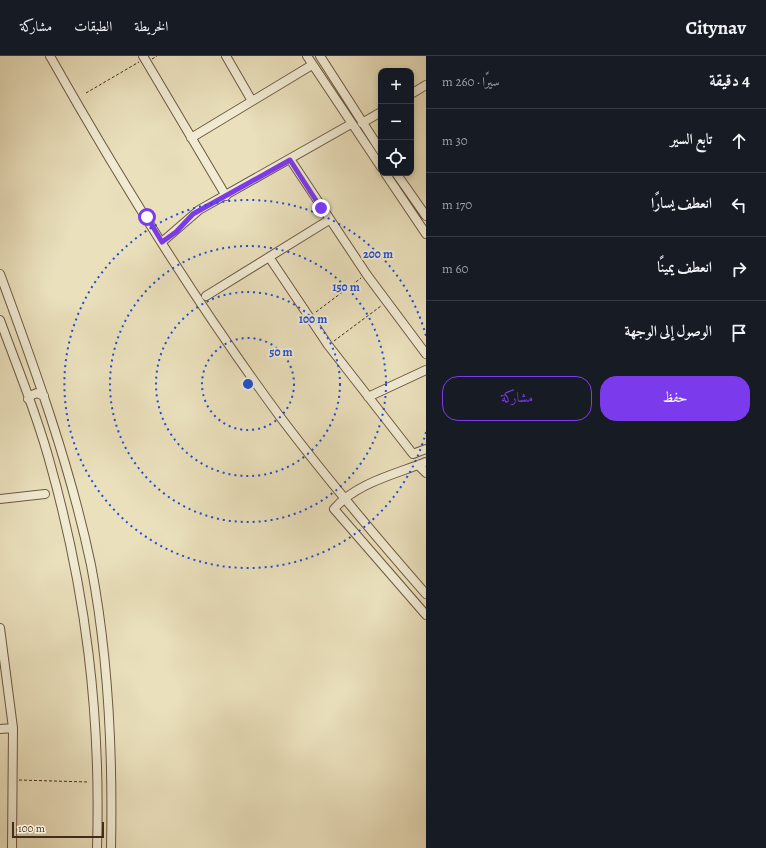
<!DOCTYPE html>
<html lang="ar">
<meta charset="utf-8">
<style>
:root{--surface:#171b24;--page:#242831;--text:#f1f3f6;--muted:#9ea1a6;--line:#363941;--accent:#7c3aed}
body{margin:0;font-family:Alegreya,Amiri,serif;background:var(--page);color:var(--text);direction:rtl}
.controls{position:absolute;right:12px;top:12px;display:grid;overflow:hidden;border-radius:8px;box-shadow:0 2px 6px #0003}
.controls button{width:36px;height:36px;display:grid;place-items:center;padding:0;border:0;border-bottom:1px solid var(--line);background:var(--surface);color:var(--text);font:20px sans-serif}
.scale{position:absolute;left:12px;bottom:10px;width:92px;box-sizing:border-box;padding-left:4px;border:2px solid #432a1a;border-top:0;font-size:11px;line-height:14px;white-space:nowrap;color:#432a1a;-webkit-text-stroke:3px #f1ebd3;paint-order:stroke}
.stop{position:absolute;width:12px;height:12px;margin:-9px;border:3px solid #7c3aed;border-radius:50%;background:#fff}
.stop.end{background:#7c3aed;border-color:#fff;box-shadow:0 1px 4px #0008}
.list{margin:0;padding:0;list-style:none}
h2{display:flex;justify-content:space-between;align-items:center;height:52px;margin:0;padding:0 16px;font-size:17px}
h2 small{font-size:13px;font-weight:400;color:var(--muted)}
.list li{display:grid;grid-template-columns:26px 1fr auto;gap:12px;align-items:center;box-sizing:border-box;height:64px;padding:0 16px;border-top:1px solid var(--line)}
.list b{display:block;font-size:15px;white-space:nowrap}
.list em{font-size:13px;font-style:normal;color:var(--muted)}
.actions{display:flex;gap:8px;padding:12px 16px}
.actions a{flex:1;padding:9px 0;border:1px solid var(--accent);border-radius:16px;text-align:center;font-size:14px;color:var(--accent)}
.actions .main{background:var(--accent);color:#fff}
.icon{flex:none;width:22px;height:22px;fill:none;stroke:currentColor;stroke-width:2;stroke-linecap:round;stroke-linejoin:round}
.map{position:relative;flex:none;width:426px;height:792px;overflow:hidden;direction:ltr}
header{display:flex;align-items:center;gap:24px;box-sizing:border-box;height:56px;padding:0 20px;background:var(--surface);border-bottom:1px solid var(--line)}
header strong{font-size:19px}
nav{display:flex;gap:22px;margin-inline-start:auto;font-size:14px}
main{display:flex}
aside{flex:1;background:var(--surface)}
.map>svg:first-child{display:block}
</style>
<header>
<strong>Citynav</strong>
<nav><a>الخريطة</a><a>الطبقات</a><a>مشاركة</a></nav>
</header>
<main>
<aside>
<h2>4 دقيقة<small>سيرًا · 260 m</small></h2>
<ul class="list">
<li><svg class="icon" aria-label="ahead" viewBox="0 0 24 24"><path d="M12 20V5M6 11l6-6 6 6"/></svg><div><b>تابع السير</b></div><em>30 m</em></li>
<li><svg class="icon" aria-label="left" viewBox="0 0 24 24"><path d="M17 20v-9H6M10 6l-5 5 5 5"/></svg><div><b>انعطف يسارًا</b></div><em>170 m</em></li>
<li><svg class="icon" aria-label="right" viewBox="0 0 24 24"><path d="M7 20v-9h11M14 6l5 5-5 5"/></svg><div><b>انعطف يمينًا</b></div><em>60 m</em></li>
<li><svg class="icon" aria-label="arrive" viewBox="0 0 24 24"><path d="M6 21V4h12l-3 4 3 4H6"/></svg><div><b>الوصول إلى الوجهة</b></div></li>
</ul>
<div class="actions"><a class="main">حفظ</a><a>مشاركة</a></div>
</aside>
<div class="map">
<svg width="426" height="792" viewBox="0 0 426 792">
<rect width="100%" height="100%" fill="#eae0bc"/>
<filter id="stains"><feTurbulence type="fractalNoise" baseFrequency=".005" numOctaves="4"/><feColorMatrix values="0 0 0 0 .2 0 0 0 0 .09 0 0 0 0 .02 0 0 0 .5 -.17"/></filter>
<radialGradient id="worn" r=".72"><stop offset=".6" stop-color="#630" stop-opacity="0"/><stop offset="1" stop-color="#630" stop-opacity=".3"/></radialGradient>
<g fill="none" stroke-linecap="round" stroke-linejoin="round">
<defs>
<path id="minor" d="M50,0c70,124 146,247 231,362 46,61 95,119 145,176
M143,0l83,140
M226,0l26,45
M307,0l74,111
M320,0l61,95
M411,38l15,-9
M362,67l19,-11
M191,82l121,-73
M290,103l77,116 59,79
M385,117l41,61
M396,117l30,43
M162,186l37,-32 152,-86
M269,201l59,88 85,109 13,-5
M0,218c35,95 70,191 91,291 18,94 22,188 20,283
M206,240l123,-76
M0,264c17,47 37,94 50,143 36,128 51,252 47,385
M368,341l58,-27
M28,343l4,-4 5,-2 7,3
M426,406c-30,12 -70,21 -92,47l92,106
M418,409l8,8
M0,443l45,-5
M0,572l13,100 -1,120
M0,673l13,-1"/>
</defs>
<use href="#minor" stroke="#6d5842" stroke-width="10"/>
<path stroke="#432a1a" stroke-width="1" stroke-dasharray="3 2" stroke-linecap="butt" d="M152,3l5,-3
M86,37l53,-31
M316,256l45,-34
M334,285l47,-35
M19,724l69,2"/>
<use href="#minor" stroke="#f1ebd3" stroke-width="8"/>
</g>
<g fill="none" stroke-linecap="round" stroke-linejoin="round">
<path stroke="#7c3aed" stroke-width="5" d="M147,161l15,25 14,-10 17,-18 97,-54 31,48"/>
</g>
<g fill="none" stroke="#1d4ed8" stroke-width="2" stroke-dasharray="2 4">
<circle cx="248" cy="328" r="46"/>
<circle cx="248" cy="328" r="92"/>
<circle cx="248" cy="328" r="138"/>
<path d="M426 376A184 184 0 1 1 426 280"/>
</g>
<circle cx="248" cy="328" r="6" fill="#1d4ed8" stroke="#f1ebd3" stroke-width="2"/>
<g font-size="12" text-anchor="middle" font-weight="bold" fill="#1d4ed8" stroke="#f1ebd3" stroke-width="4" stroke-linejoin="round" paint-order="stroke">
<text x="378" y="202">200 m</text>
<text x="346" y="235">150 m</text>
<text x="313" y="267">100 m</text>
<text x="281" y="300">50 m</text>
</g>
<rect width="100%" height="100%" filter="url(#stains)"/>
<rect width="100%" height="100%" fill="url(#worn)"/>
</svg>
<div class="controls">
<button>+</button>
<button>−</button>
<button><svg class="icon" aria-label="locate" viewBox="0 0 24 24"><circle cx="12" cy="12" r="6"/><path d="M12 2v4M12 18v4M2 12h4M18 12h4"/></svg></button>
</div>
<div class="scale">100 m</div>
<div class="stop" style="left:147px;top:161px"></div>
<div class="stop end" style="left:321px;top:152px"></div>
</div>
</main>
